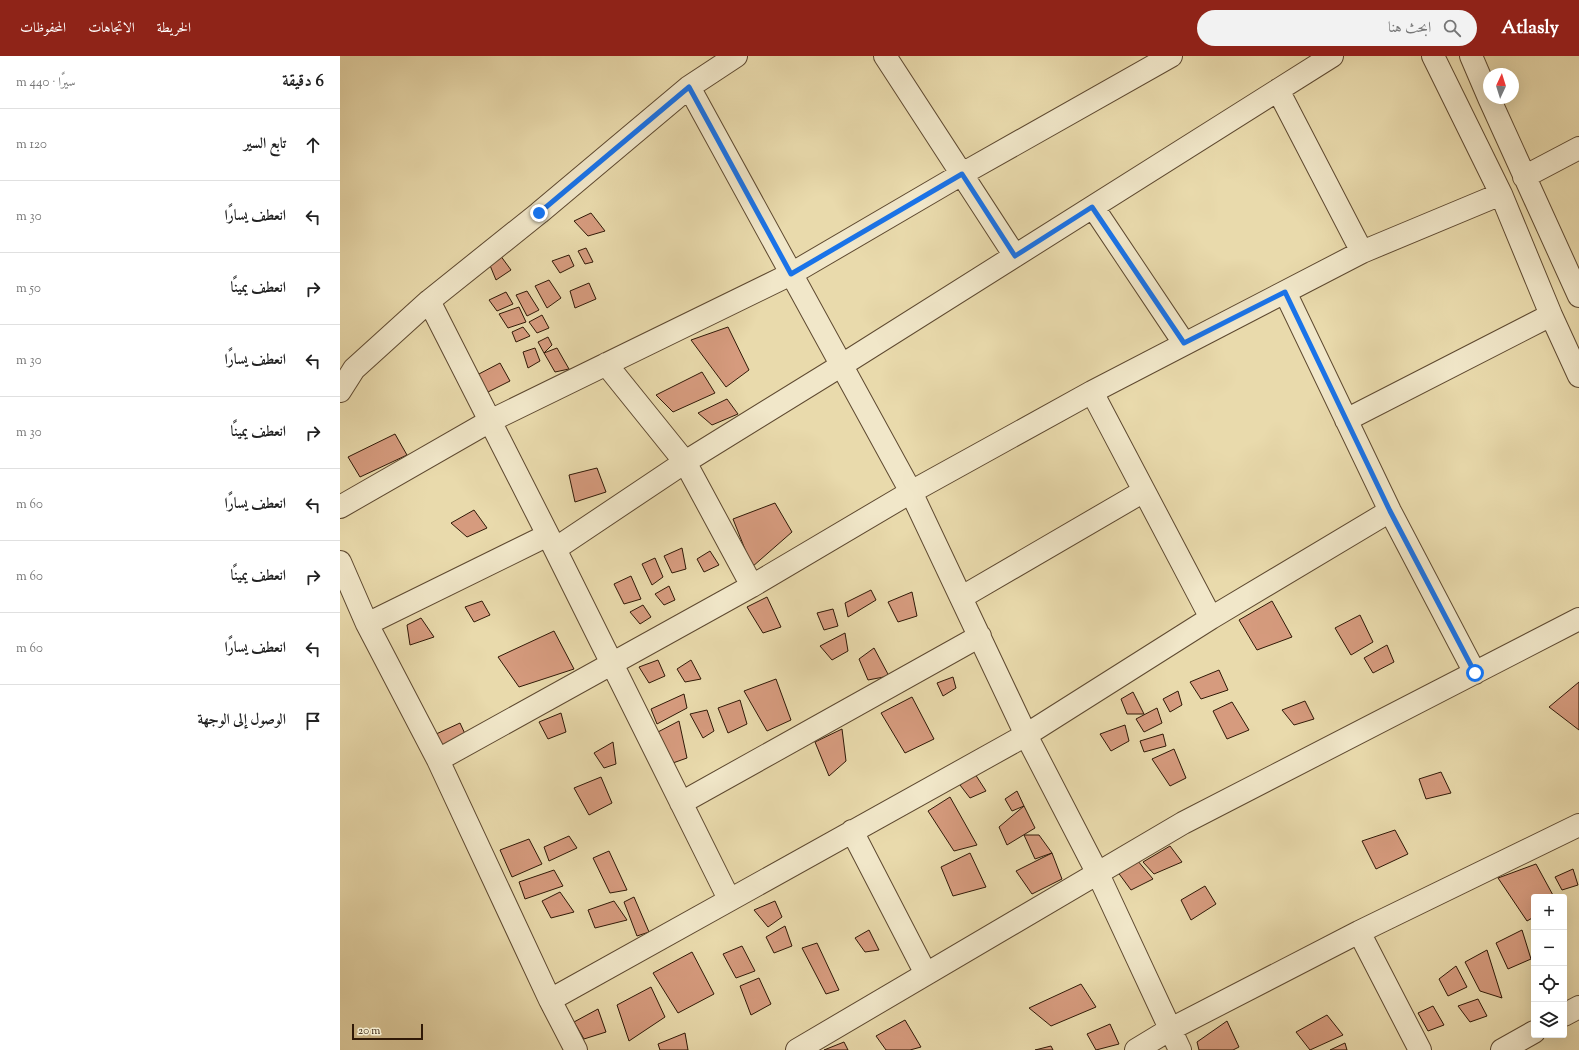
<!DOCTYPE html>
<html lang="ar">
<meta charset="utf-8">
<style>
:root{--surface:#fff;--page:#f2f2f2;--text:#222;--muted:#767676;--line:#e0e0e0;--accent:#8f2418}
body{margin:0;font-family:"Sorts Mill Goudy",Amiri,serif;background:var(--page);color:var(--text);direction:rtl}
.controls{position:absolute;right:12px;bottom:12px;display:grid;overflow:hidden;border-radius:4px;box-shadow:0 4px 16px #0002}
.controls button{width:36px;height:36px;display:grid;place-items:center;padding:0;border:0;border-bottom:1px solid var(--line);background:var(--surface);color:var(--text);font:20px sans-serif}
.compass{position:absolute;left:1143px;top:12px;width:36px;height:36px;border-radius:50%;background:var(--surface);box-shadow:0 4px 16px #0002;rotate:4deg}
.scale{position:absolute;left:12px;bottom:10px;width:71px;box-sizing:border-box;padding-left:4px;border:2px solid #301907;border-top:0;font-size:11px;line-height:14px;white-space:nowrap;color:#301907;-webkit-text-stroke:3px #f1e7c9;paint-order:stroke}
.stop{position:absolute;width:12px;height:12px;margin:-9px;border:3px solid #1a73e8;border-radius:50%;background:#fff}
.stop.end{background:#1a73e8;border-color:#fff;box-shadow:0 1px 4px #0008}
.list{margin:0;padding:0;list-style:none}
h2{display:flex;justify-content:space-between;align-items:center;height:52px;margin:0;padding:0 16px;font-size:17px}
h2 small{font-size:13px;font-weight:400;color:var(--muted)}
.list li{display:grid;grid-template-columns:26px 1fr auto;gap:12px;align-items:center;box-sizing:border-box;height:72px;padding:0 16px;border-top:1px solid var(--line)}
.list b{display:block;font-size:15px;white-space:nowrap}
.list em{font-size:13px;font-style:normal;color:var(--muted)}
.icon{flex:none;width:22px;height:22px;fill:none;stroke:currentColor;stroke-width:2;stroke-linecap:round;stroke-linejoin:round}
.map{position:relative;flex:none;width:1239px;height:994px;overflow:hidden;direction:ltr}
header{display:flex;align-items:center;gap:24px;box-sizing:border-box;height:56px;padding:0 20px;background:var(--accent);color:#fff}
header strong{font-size:19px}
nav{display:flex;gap:22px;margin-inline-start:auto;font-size:14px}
.search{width:280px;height:36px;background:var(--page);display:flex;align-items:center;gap:10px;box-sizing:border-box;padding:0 14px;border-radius:22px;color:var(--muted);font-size:15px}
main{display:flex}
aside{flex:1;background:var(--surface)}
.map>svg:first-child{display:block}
</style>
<header>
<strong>Atlasly</strong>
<div class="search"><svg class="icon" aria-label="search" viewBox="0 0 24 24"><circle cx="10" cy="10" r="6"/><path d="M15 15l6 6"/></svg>ابحث هنا</div>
<nav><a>الخريطة</a><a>الاتجاهات</a><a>المحفوظات</a></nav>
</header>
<main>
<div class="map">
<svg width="1239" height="994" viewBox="0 0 1239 994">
<rect width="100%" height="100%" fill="#e9daac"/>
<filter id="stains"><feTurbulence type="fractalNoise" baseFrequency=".005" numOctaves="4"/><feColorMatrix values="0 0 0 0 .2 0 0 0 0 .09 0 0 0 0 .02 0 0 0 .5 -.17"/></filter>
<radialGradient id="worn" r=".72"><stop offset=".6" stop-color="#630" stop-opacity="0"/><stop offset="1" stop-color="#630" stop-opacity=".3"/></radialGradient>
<path fill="#d69b7e" stroke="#301907" d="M251,157l14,18 -17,5 -14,-15z
M246,192l7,14 -8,2 -7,-13z
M160,199l11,15 -15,10 -7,-17z
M229,199l5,11 -14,7 -8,-12z
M209,224l12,18 -14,10 -12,-22z
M249,227l7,16 -21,9 -5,-17z
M187,235l12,19 -12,6 -11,-21z
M166,236l7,12 -16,7 -8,-11z
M179,251l7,15 -18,6 -9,-14z
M202,259l7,13 -12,5 -8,-11z
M183,271l7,9 -14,6 -4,-10z
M388,271l21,43 -23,17 -35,-47z
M208,281l4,8 -8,8 -6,-11z
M195,292l5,13 -12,7 -5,-16z
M217,292l12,21 -14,3 -11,-19z
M160,307l10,18 -24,12 -11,-17z
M362,316l13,21 -42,19 -17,-17z
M387,343l11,15 -26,11 -14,-12z
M55,378l12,21 -47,22 -12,-20z
M257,412l9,24 -31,10 -6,-27z
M435,447l17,29 -40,35 -19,-48z
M134,454l13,18 -20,9 -16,-14z
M342,492l4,21 -14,4 -8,-17z
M370,495l9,14 -15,7 -7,-13z
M315,502l8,19 -11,8 -10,-21z
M291,520l10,23 -17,5 -10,-20z
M329,530l6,14 -11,5 -9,-11z
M531,534l5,10 -28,17 -3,-14z
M572,536l5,24 -19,6 -10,-20z
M427,541l14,30 -18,6 -16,-26z
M142,545l8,14 -16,7 -9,-15z
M932,545l20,36 -35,13 -18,-30z
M303,549l8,12 -11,7 -10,-12z
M493,553l5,17 -14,4 -7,-17z
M1020,559l13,27 -22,13 -16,-27z
M81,562l13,19 -24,8 -3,-20z
M214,575l20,38 -55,18 -21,-30z
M505,577l3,18 -16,9 -12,-14z
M1047,589l7,17 -21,11 -9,-15z
M534,592l15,28 -21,4 -9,-21z
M318,604l7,16 -16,7 -10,-16z
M351,604l10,19 -16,3 -8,-13z
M879,614l9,20 -27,9 -11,-17z
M613,621l3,11 -13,8 -6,-13z
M436,623l15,41 -24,11 -23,-40z
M1239,626v48l-30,-23z
M838,635l4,14 -12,7 -7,-13z
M793,636l11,22h-17l-6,-15z
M344,638l3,14 -30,16 -6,-15z
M572,641l22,42 -29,14 -24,-40z
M400,644l7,24 -19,9 -10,-25z
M965,645l9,18 -20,6 -12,-15z
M892,646l17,28 -22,9 -14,-28z
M817,652l5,15 -18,9 -8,-13z
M367,654l7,21 -11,7 -13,-24z
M221,657l5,19 -18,7 -9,-17z
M339,665l8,37 -17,6 -14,-31z
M120,667l6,13 -22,11 -10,-12z
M785,669l4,16 -18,10 -11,-17z
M502,673l4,32 -17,15 -14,-34z
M823,678l3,12 -22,6 -4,-11z
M273,686l3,22 -12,4 -10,-15z
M834,693l12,29 -16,8 -18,-27z
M1101,716l10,21 -25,6 -7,-20z
M635,718l11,17 -16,7 -10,-13z
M261,721l11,26 -23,12 -15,-27z
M677,735l7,15 -12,5 -7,-12z
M610,741l27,48 -23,6 -26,-40z
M684,750l11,22 -28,17 -8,-18z
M1055,774l13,24 -32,15 -14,-28z
M684,779h15l13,18 -17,6z
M229,780l8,12 -28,13 -5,-14z
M189,783l13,25 -30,13 -12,-27z
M830,790l12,16 -28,12 -11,-12z
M269,795l18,39 -17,3 -17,-35z
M630,797l16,34 -33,9 -12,-29z
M712,797l10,26 -30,15 -16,-23z
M797,804l16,19 -22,11 -14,-19z
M1196,808l18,33h-20v20l-7,4 -29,-43z
M1233,813l5,16 -16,5 -7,-13z
M214,814l9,16 -38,13 -6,-17z
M865,830l11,18 -25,16 -10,-20z
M220,836l14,20 -23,6 -9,-17z
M294,841l15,35 -12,4 -13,-34z
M274,845l13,19 -32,8 -7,-18z
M435,845l7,16 -14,10 -14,-17z
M445,870l7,20 -18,7 -8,-16z
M529,874l10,20 -14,2 -10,-14z
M1182,874l9,29 -23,10 -12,-26z
M477,887l22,47 -13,4 -24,-46z
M402,890l13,25 -19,7 -13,-24z
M1147,894l15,48 -22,-7 -15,-29z
M352,896l22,42 -36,19 -25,-40z
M1116,910l11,21 -19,9 -9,-17z
M419,922l12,26 -20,11 -11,-29z
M741,928l15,23 -45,19 -22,-18z
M311,931l14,30 -36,24 -12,-36z
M1138,943l9,17 -17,6 -12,-16z
M1093,950l11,19 -16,6 -10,-18z
M258,953l8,23 -22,7 -10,-17z
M987,959l16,20 -33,15 -14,-18z
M565,964l16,27 -11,3h-24l-10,-14z
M887,965l12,26 -6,3h-34l-2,-8z
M770,968l9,20 -23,6 -9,-16z
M345,977l3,17h-28l-2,-6z
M504,986l4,8h-24z
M1005,987l2,7h-17z
M711,990l2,4h-18z"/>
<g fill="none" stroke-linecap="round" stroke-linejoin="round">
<defs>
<path id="minor" d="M545,0l130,200
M1093,0l68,138 50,121 28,61
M1131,0l18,42
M349,31l222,405 115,243 72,139 82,176
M938,34l84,162
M1149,42l90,198
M1184,121l55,-29
M753,151l91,136
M945,236l105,219 85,162
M89,245l119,234 181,364
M266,308l79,98 67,124
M0,335l14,-22 75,-68 110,-88 150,-126 47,-31
M752,336l119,226
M1006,364l205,-105
M0,451l150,-86 301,-147 171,-100 209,-118
M215,493l130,-87 157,-97 490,-309
M0,506l27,62 71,136 112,240 26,50
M622,541l182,-106
M27,568l181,-89
M98,704l314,-174 159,-94 181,-100 270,-140 139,-58
M341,747l299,-167
M512,775l74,143
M1019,876l61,118
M210,944l476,-265 185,-117 179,-107
M1224,959l15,-8
M457,994l386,-227 396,-204
M796,994l33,-20 190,-98 220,-107
M1162,994l32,-18"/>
</defs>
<use href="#minor" stroke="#5e4930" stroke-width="24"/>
<use href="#minor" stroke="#f1e7c9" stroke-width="22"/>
</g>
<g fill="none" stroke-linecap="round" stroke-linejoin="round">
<path stroke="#1a73e8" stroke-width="5" d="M199,157l150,-126 102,187 171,-100 53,82 77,-49 92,136 101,-51 105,219 85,162"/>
</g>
<rect width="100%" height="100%" filter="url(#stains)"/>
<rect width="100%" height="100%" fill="url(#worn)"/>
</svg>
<div class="controls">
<button>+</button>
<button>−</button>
<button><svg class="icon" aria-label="locate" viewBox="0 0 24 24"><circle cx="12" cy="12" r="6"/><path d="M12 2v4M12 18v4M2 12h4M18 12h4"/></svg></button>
<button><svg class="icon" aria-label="layers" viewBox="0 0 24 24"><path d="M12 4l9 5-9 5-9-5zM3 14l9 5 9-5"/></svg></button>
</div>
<svg class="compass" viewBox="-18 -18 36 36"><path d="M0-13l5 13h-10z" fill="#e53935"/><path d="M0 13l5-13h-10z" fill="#767676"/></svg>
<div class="scale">20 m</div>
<div class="stop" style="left:1135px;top:617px"></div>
<div class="stop end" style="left:199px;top:157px"></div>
</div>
<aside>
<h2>6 دقيقة<small>سيرًا · 440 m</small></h2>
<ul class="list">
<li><svg class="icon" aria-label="ahead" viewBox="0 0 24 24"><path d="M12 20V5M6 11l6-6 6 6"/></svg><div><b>تابع السير</b></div><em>120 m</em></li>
<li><svg class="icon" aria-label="left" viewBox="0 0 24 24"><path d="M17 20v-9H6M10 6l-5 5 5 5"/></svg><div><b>انعطف يسارًا</b></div><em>30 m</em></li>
<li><svg class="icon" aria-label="right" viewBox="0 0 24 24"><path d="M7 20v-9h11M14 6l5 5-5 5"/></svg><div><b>انعطف يمينًا</b></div><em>50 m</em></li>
<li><svg class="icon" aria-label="left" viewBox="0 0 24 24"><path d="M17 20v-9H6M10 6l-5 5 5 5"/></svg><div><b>انعطف يسارًا</b></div><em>30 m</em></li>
<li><svg class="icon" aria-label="right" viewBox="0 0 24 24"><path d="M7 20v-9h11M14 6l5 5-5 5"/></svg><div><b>انعطف يمينًا</b></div><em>30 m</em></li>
<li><svg class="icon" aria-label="left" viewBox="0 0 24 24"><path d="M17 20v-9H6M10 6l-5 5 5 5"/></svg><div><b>انعطف يسارًا</b></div><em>60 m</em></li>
<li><svg class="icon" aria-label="right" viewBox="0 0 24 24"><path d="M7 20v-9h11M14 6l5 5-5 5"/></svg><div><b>انعطف يمينًا</b></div><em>60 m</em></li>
<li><svg class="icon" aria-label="left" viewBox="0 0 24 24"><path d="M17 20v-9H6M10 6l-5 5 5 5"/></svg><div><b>انعطف يسارًا</b></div><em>60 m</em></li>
<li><svg class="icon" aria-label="arrive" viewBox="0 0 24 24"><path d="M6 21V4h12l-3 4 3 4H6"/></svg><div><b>الوصول إلى الوجهة</b></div></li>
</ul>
</aside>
</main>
